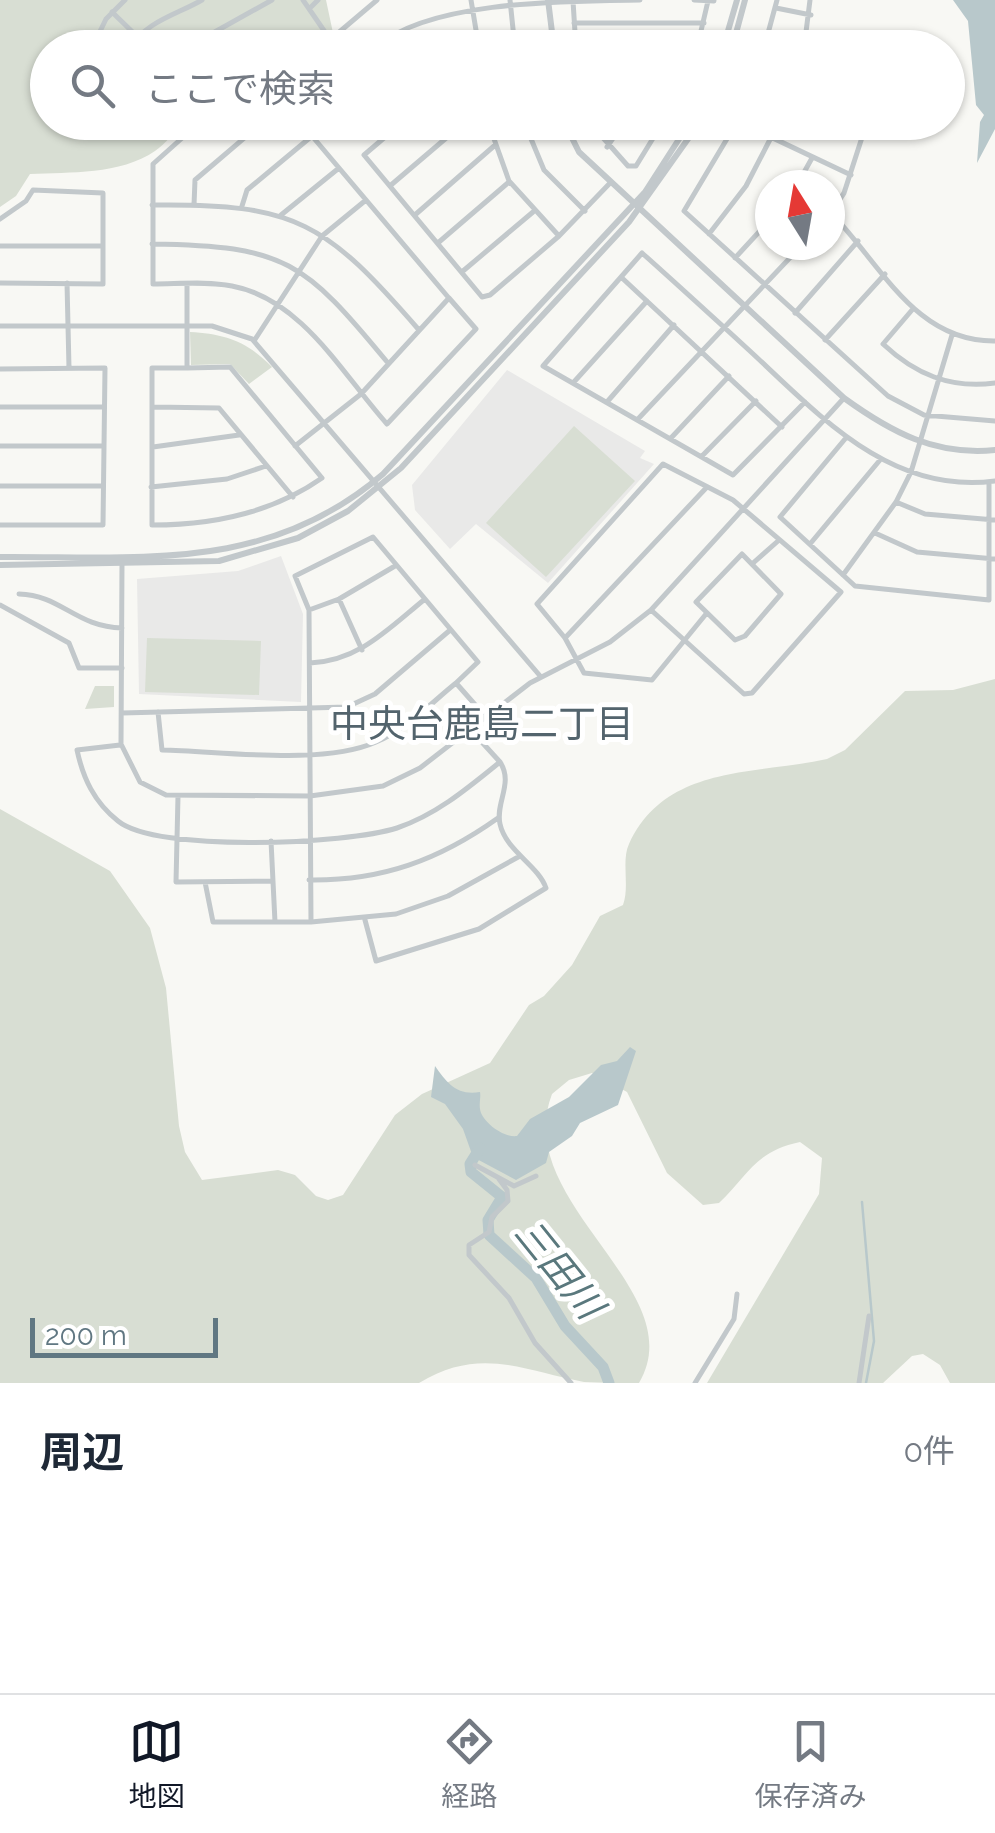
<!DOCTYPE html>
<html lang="ja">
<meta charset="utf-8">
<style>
:root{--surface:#fff;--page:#f2f2f3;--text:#1f2937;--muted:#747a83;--line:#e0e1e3;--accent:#111827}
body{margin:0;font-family:Raleway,"Noto Sans JP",sans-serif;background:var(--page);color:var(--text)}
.compass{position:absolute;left:755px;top:170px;width:90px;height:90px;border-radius:50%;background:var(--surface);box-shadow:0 2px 8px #0004;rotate:349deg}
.scale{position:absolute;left:30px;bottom:25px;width:188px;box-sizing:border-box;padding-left:10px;border:5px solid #607782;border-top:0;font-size:28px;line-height:35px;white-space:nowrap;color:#607782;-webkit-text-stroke:8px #fff;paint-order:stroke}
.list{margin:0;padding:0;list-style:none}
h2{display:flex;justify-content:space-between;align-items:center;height:130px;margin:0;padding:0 40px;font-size:42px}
h2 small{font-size:32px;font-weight:400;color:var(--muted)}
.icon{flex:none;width:55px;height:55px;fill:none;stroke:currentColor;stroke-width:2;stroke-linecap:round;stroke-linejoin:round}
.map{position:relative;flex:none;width:995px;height:1383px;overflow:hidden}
.search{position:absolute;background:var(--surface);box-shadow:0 2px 8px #0004;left:30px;right:30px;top:30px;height:110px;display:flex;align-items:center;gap:25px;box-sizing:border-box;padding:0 35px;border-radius:55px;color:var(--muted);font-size:38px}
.sheet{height:310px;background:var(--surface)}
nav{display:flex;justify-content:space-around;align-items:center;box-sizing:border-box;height:140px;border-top:2px solid var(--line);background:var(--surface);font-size:28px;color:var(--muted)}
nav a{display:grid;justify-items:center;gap:5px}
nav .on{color:var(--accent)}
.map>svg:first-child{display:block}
</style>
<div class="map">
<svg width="995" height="1383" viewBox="0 0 995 1383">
<rect width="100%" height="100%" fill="#f8f8f4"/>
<path fill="#e9e9e8" d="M507,370l138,81 -5,7 14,6 -106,119 -72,-59 -26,25 -35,-39 -3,-25z
M281,556l22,58 -2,88 -162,-8 -2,-115 101,-8z"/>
<path fill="#d8ded3" d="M0,0h326l10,47 -288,1v74l136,1c-10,8 -18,21 -29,28 -35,24 -85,21 -125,23l-14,22 -16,11z
M190,332c35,2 57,9 82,35l-23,17 -19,-20 -39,1z
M574,426l61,55 -89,96 -60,-54z
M147,638l114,3 -2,54 -114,-3z
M995,679v704h-45l-10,-18 -17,-11 -11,2 -29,27h-176l112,-189 3,-36 -22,-16c-45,9 -52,34 -81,61l-16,2 -36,-32 -40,-81 -35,-19 -23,7 -17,14c-42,108 142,196 87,289 -18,0 -37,0 -55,-1 -62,-12 -104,-36 -165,1h-419v-574l110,62 40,57 16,60 13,138 6,26 17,28 76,-10 17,5 21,21 12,4 15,-5 52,-80 27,-21 68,-31 39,-58 15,-9 28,-31 28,-49 23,-11c7,-19 -2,-44 6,-61 37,-80 126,-69 198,-85l18,-9 60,-59 48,-1z
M95,686h19v21l-29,2z"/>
<path fill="#b8c8cb" d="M953,0h42v129l-18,34 3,-41 4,-7 -8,-10 -8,-84z
M630,1047l6,4 -18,54 -38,18 -8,13 -23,16 -3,11 -30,17 -43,-23 -10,-28 -18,-25 -14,-7 4,-31c12,17 22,30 45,26 1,5 -1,11 0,17 1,11 22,29 37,27l13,-17 39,-22 32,-32 16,-4z"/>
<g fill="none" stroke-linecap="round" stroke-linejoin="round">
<path stroke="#b8c8cb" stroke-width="2.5" d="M862,1202l12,139 -8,42"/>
<path stroke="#b8c8cb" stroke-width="11" d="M480,1148l-10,16 1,8 31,25 -14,23 1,15 47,43 29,48 38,41 6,16"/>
<path stroke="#c2c8cb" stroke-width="5" d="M303,0l33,48
M471,0l8,48
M510,0l5,48
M694,0l20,1
M573,1l3,47
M311,7l7,-7
M776,8l35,7
M112,12l37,36
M574,23h130
M331,39l46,-39
M92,48l14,-29 19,-19
M131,48c13,-26 47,-34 71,-48
M186,48l86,-48
M375,48c53,-48 193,-47 265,-48
M697,48l11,-47
M764,48l13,-48
M804,48l6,-48
M200,122l-47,42v120c25,0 54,-3 79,2 70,13 111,89 155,138l89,-95 -27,-31 -88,96 -66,52
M329,122l-17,14 136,161
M386,122l5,10 -27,23 118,142 8,-2 69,-59 52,-54
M488,122l21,59 50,55
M524,122l20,48 41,41
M589,122l39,44h8l27,-44
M737,122l-53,89 204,185 36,19 71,6
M739,122l112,53
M832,122l32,13
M391,132l11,-10
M607,147l17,-25
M391,185l74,-63
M797,185l15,-27
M152,205c145,-2 174,18 267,125
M194,205l1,-25 68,-58
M242,206l5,-16 65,-54
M831,213c50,51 84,129 164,128
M416,214l78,-68
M830,214l14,-21 23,-71
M281,215l58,-47
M0,219l26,-18 7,-11 70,3v53
M709,234l37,-48 33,-64
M439,242l70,-60
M152,244c134,2 152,17 236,119
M0,246h103v38l-103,-1
M735,258l35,-38
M463,271l70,-59
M621,277l161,150
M67,283l2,85
M912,310l-29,34c32,30 67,45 112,39
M795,313l63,-72
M0,326h212l40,13 289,338
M825,340l60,-66
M254,341l68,-105 44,-36
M187,368l43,-1 92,111c-50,35 -109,47 -170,47v-157h35v-84
M0,369l105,-1 -2,157h-103
M573,383l74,-82
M607,402l67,-77
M805,402l-72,73 -190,-109 99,-113c37,33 73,66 109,99 69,64 140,143 244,129
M0,407h104
M153,407l66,1 74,89
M638,419l164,-174
M671,438l58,-62
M845,439l-65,78 75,69 134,14v-117
M0,446h102
M153,447l86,-12
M702,456l54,-55
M0,486h102
M151,487l76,-8 39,-13
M896,502l29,12 70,6
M875,533l42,19 78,7
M810,544l70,-84
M742,554l39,40 -36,42 -10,4 -39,-38z
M122,562l-1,182 19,38 26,13 144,1 73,-10 37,-18 110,-85 80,-41 41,-32 193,-212
M752,564l26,-23
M843,575l53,-73 15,-30 41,-137
M19,594c42,1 57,33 103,34
M339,599l23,51
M0,605l69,38 10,25h43
M309,610l30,-11 56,-33
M651,610l93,84 8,-1 89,-101 -108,-92 -70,-36 -126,140 28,34 19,35 68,7 54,-66
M565,638l142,-151
M310,663c49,-2 78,-34 115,-64
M158,712l4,38c60,1 160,16 214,-8 30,-12 55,-39 80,-59
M122,713l225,-6 28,-13 74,-63
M120,745l-43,5c6,28 17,52 41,71 39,32 229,23 279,7 39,-13 71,-40 103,-66l-31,-34
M178,796l-2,86 95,-1
M271,841l4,81
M309,880c73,1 130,-20 189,-62
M205,882l8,40h98l85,-8 52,-18 72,-40
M365,920l11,41 103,-32 67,-41c-8,-23 -40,-37 -46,-64 -5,-21 14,-41 0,-62
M311,922l-2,-312 -14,-34 78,-39 105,125 -22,21 29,33
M475,1165l39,21 22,-10
M499,1179l8,11 1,11 -16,16 -3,15 -20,13v10l40,43 26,45 36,40
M695,1383l39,-64 3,-25
M859,1383l10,-67"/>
<path stroke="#c2c8cb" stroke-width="6" d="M548,0l6,48
M723,48l14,-48
M732,48l13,-48
M564,122l15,30 265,246c47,34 91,58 151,52
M0,557c141,-1 268,16 383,-83l262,-282 45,-70
M0,565l219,-4 79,-23 50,-27 53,-43 228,-246 71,-100"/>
</g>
<g text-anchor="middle" stroke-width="10" stroke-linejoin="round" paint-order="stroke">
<g font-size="38" fill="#53646d" stroke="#fff">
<text x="482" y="737">中央台鹿島二丁目</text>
</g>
<g font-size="38" font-style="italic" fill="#5a787d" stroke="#fff">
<text transform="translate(559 1269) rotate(51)" y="13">三田川</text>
</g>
</g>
</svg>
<svg class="compass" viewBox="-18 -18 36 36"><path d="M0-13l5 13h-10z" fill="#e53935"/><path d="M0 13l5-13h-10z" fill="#747a83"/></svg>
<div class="scale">200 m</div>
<div class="search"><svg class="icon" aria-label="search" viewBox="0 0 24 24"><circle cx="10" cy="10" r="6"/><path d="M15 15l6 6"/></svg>ここで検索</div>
</div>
<section class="sheet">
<h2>周辺<small>0件</small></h2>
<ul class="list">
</ul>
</section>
<nav>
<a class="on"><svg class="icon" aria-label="map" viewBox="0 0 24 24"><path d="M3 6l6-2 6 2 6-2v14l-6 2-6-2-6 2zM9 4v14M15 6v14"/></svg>地図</a>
<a><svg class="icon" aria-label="directions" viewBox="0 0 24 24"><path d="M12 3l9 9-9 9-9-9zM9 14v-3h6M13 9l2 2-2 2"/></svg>経路</a>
<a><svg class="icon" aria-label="saved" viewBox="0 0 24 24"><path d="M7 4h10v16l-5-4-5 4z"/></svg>保存済み</a>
</nav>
